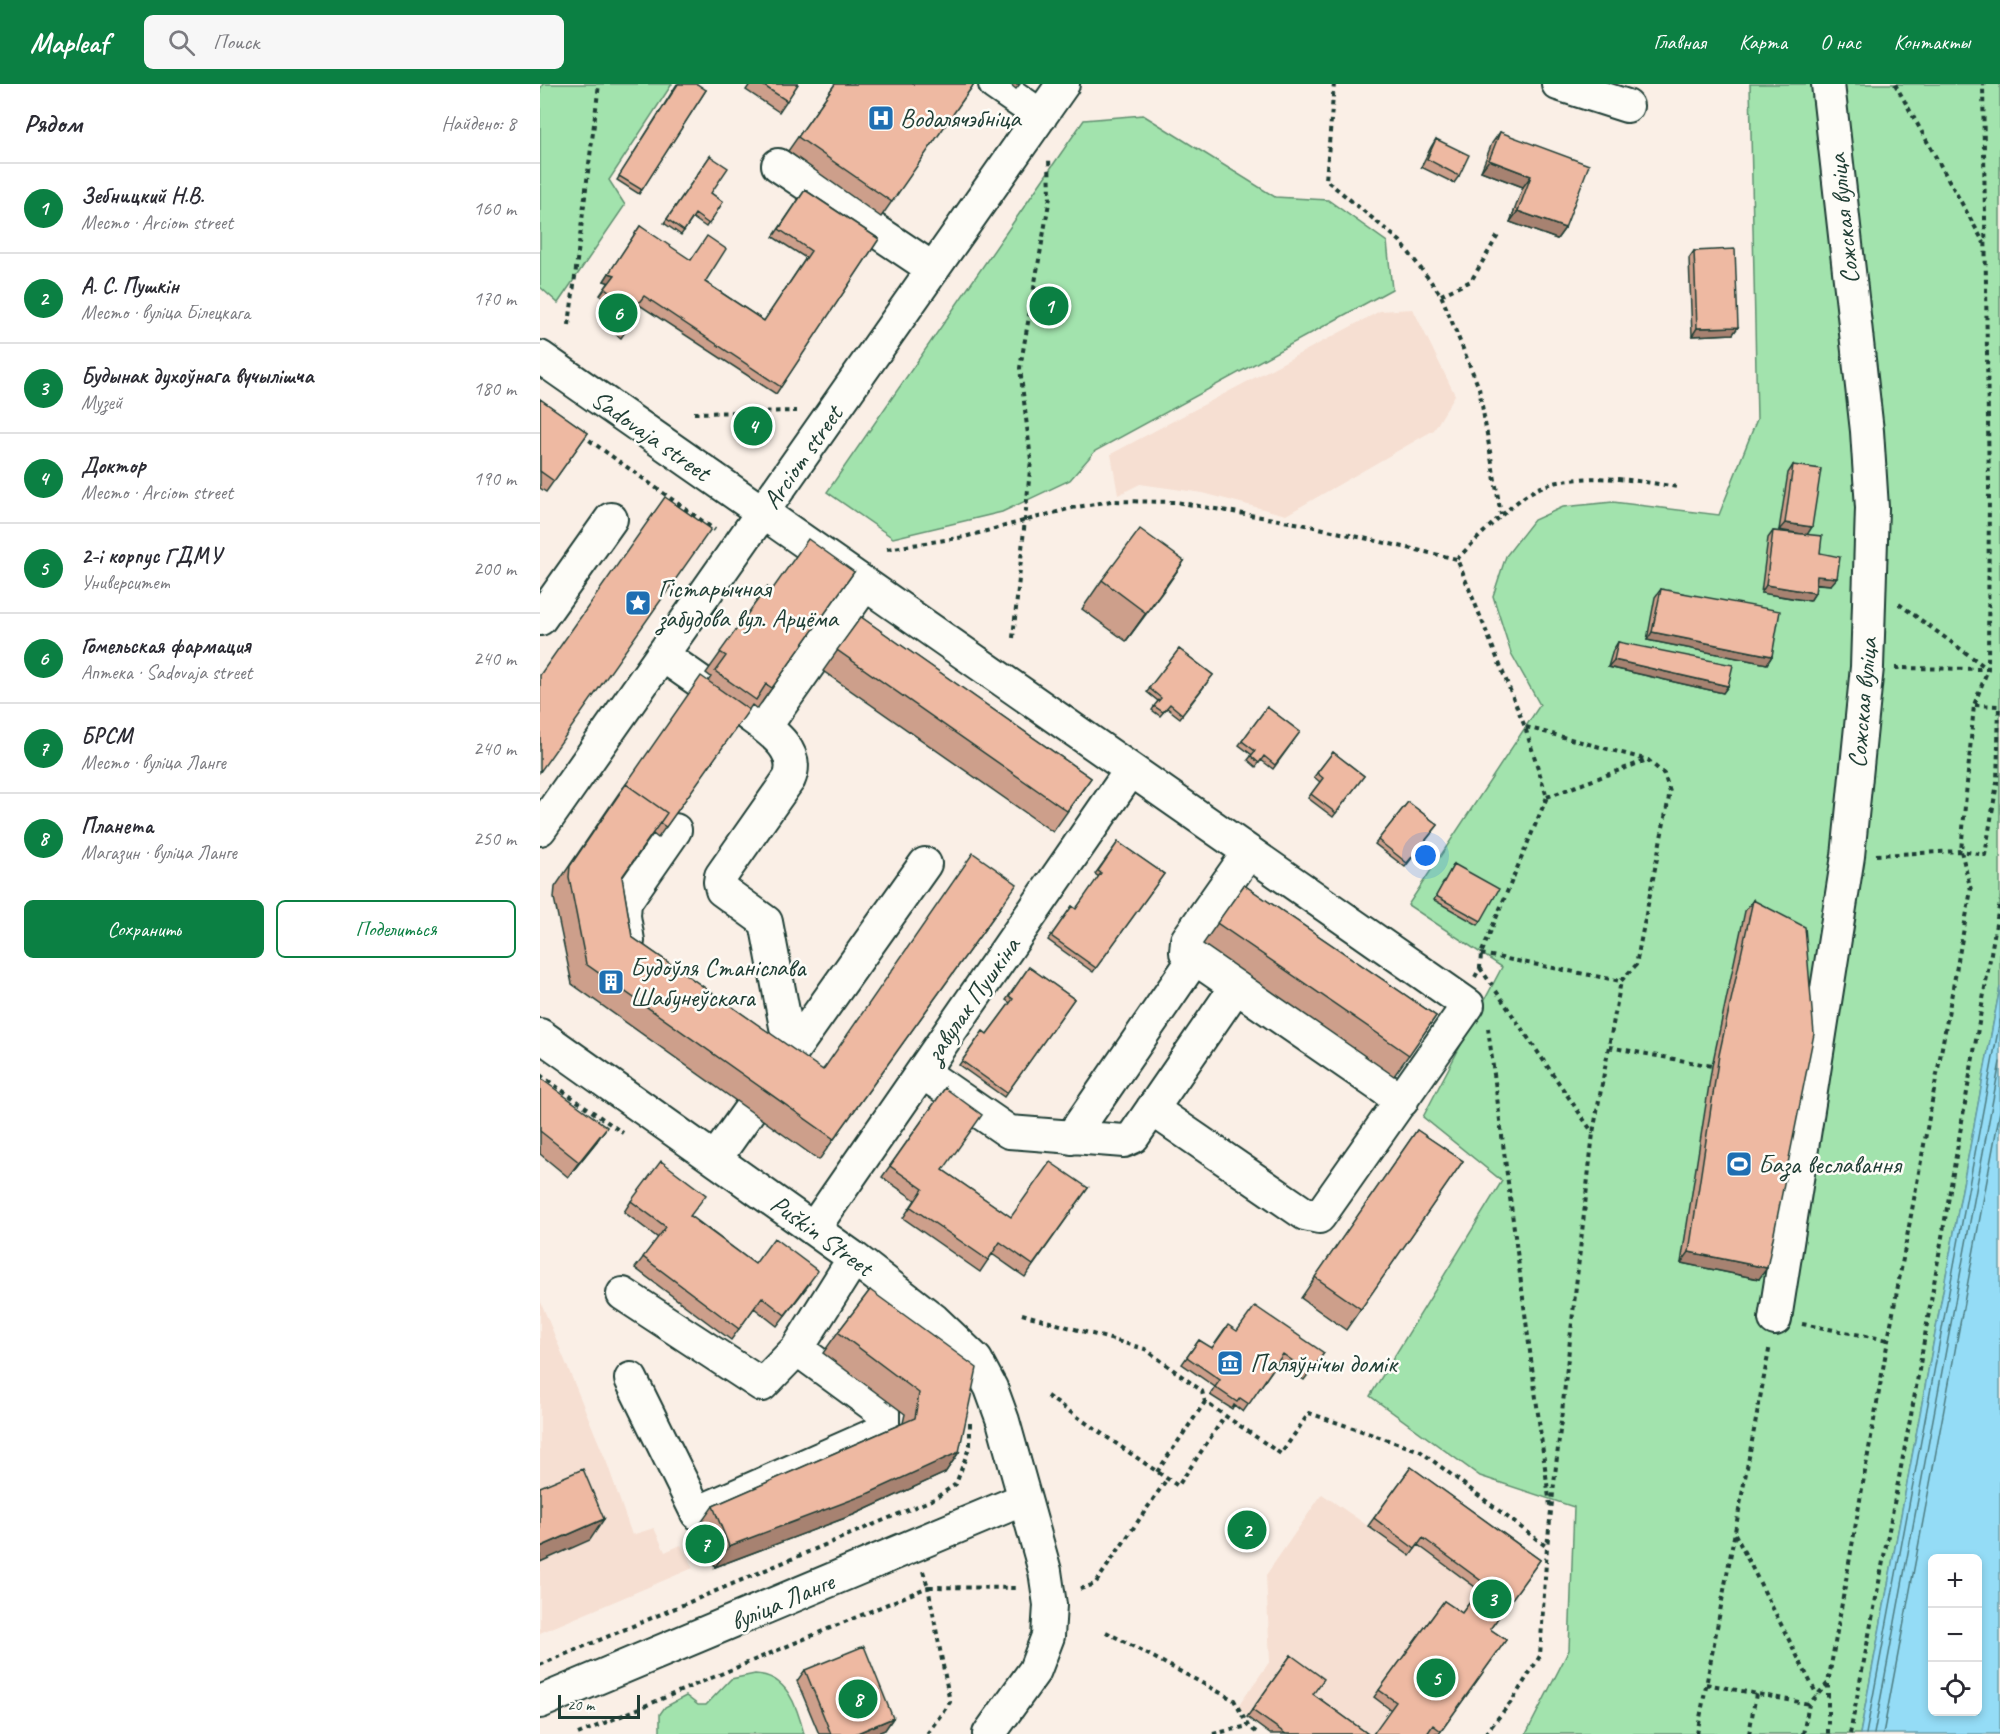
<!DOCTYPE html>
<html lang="ru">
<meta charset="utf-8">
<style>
:root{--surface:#fff;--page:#f7f7f7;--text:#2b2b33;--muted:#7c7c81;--line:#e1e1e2;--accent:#0b8043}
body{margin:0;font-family:Caveat,sans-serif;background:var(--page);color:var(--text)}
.controls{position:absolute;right:18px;bottom:18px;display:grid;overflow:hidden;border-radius:9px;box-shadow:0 3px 9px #0003}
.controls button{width:54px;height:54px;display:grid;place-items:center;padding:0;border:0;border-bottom:2px solid var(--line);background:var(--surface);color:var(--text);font:30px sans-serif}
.scale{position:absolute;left:18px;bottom:15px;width:82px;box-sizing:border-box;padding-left:6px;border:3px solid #1f3d34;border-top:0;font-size:16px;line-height:21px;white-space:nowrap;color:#1f3d34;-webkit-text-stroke:4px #fdfcf7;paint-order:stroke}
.you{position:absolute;left:886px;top:772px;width:21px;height:21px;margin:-15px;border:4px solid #fff;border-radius:50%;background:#1a73e8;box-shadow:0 0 0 9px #1a73e833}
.badge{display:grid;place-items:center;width:39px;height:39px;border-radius:50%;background:var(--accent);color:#fff;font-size:20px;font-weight:700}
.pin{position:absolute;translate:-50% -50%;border:3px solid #fff;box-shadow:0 2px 6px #0006}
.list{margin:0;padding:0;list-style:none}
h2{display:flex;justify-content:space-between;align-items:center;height:78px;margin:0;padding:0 24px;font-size:26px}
h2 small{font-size:20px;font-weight:400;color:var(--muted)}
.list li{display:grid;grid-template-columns:39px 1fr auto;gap:18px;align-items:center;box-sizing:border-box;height:90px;padding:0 24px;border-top:2px solid var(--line)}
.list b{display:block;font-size:22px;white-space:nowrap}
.list p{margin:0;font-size:20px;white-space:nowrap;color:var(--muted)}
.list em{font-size:20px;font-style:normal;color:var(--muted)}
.actions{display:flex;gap:12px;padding:18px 24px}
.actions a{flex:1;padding:14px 0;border:2px solid var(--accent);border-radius:9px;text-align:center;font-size:21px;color:var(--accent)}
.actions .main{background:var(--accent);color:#fff}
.icon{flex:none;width:33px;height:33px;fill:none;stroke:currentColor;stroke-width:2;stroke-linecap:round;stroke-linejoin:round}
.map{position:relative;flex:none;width:1460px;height:1650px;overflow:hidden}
header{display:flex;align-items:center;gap:36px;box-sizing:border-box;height:84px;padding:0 30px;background:var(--accent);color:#fff}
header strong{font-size:28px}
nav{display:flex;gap:33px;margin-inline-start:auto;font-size:21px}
.search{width:420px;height:54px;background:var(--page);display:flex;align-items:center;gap:15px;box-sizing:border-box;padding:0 21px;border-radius:9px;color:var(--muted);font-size:22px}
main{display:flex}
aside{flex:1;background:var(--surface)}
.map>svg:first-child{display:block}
</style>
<header>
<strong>Mapleaf</strong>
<div class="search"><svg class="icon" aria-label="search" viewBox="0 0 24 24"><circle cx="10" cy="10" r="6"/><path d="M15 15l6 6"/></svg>Поиск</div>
<nav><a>Главная</a><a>Карта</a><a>О нас</a><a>Контакты</a></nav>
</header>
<main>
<aside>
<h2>Рядом<small>Найдено: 8</small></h2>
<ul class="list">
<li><span class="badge">1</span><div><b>Зебницкий Н.В.</b><p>Место · Arciom street</p></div><em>160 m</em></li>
<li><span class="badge">2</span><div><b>А. С. Пушкін</b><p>Место · вуліца Білецкага</p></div><em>170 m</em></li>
<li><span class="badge">3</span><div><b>Будынак духоўнага вучылішча</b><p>Музей</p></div><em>180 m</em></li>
<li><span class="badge">4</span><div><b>Доктор</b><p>Место · Arciom street</p></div><em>190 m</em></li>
<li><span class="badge">5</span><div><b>2-і корпус ГДМУ</b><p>Университет</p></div><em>200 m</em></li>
<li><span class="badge">6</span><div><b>Гомельская фармация</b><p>Аптека · Sadovaja street</p></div><em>240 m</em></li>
<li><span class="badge">7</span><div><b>БРСМ</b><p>Место · вуліца Ланге</p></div><em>240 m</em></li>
<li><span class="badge">8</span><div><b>Планета</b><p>Магазин · вуліца Ланге</p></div><em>250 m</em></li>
</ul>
<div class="actions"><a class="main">Сохранить</a><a>Поделиться</a></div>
</aside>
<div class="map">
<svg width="1460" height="1650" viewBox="0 0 1460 1650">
<rect width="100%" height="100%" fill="#faefe6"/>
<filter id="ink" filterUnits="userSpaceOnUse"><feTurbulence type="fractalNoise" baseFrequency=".0167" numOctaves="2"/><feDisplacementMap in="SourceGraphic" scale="12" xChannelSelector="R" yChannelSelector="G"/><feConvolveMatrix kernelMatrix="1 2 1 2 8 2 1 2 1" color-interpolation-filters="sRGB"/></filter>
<g filter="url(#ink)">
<path fill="#f6dfd2" d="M873,225l42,86 -21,35 -148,85 -83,-22 -63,-9 -22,11 -7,-41 269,-143z
M0,1216l67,163 25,72 22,-7 11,24 16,-7 12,23 -153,65z
M866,1390l129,93 -50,69 16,12 -62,86h-169l-33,-26 33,-47 -4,-86 56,-81 46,32z"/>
<path fill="#a2e3ad" stroke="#609070" stroke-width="1.5" d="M3,0h129l-63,96 16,25 -67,98 -18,-16v-198z
M1210,0h250v903l-140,747h-334l43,-84 5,-143 -94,-31 -110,-80 132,-215 -79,-64 79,-150 -94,-62 132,-200 -29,-52 -18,-57 13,-40 28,-36 29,-13 50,-5 106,13 38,-96z
M603,31l132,82 53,3 59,42 5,47 -297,162 -25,29 -68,32 -109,26 -66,-46 257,-372z
M215,1590c32,1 42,32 49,60h-144v-20l5,-7 21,-11 12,9h8l25,-26z"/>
<path fill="#94dcf6" stroke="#659ca8" stroke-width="1.5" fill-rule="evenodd" d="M1460,903v747h-140zM1392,1474h46v154h-46z"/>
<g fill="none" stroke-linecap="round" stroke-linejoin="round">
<path stroke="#4e7d82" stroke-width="1.5" d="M1326,1650l134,-714
M1334,1650l126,-672
M1343,1650l117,-623"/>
<defs>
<path id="minor" d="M455,0l46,32
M1018,0l69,22
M238,81l155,104
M0,273l928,648 -149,212 -14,-3 -153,-105
M0,535l71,-100
M292,547l33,-47
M122,571l43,30
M206,629c20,15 56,36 43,66l-68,97 -1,6 2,8 44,32 25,131
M225,643l66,-94
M0,745l523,-745
M709,768l-62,88 -1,12 216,149
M88,857l-4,-25 1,-14 50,-72
M0,951l314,223 80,62 42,40 15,28 12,33 42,150 5,34 -2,31 -13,34 -46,64
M244,979l141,-199
M382,988l87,60 115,9 9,-4 103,-150
M531,1054l123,-179
M175,1075l34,-48
M274,1144l317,-458
M83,1210l139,91 35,-36
M1235,1235l73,-463 19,-189 5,-159 -5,-77 -39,-347
M91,1295l66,134 186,-82v-19l-86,-63 57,-91
M0,1618l484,-203"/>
</defs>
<use href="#minor" stroke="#1f3d34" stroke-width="36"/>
<path stroke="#1f3d34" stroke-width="4" stroke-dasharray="4.5 4.5" stroke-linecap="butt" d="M794,0l-8,96 74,61 41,54 38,93 22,127
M1355,0l89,159
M901,211l30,-14 29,-49
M29,241l30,-241
M154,329l103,-2
M42,351l133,95
M347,465l77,-12 108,-29 39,-7 65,1 125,22 156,35 68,168 22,70 -66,157 -1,14 -5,9
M917,475c20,-20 62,-65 87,-73 42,-14 91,-6 133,1
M1359,520l89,65
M473,554l18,-178 -11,-92 30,-171 -1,-40
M1355,584l92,1
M986,643l122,33 16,14 6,18 -34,173 -15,16 -28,152 -46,414
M1007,713l100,-37
M1336,771l85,-4 24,4 12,-72 2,-77 -25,-1
M941,870l140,27
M940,884l12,17
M956,907l97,142
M948,944l62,478
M1069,963l103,19
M0,991l83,58
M482,1230l123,35 57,42 3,11 76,52 28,-41 111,38 127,96 -7,109 -28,45 -27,33
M1262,1240l86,16
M507,1312l131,90 47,-70
M617,1388l48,-70
M1195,1450l82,161
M383,1487l5,16 90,1
M540,1505l15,-5 72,-105
M566,1548l128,68 14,26 11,8
M0,1581l394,-166 22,-15 14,-39v-23
M1166,1600l103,20
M1288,1600v50
M38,1650l350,-147 22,115 -23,32
M673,1650l35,-8
M1157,1650l73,-389
M1209,1650l7,-40
M1263,1650l6,-30 19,-21 60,-343 83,-450 -10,-39 13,-146 14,-36 1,-182 -6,-403
M1310,1650l64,-335 86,-498"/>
<use href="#minor" stroke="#fdfcf7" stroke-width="32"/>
</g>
<path fill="#cd9f8b" stroke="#1f3d34" stroke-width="1.5" d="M137,0l29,6 -67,104 -22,-14z
M210,0h48l-19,28 -33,-22z
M295,0h139l-93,133 -93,-66z
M470,0h10l-4,5z
M960,48l65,96 -8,11 -47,-17 13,-35 -42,-16 11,-28z
M896,55l23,37 -5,7 -33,-16 10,-20z
M170,72l1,37 12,9 -17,25 -13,-9 -12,17 -17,-12z
M265,106l74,49 -103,155 -138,-90 -11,15 4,4 -10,15 -22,-16 13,-18 -12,-9 9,-13 -5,-1 36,-55 65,56 59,39 42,-63 -33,-21z
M1154,167l44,76 -5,7 -41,2 -3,-78z
M0,315l48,34 -42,59 -6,-4z
M1253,381l14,69 13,19 11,32 -15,-1 -1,9 -5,8 -49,-8 7,-55 5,-7 28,3 -22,-4 9,-57z
M644,477l-58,80 -44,-32 20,-29z
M314,488l-97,137 -5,-4 -94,133 -5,-4 -31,44 10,59 190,133 180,-165 -183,255 -247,-176 -18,-86 1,-11 64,-94 89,-112 3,-4 -5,-4 61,-86 5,3z
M1121,505l111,67 -5,8 -120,-24 8,-43z
M321,533l230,161 -38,54 -230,-161z
M1078,558l110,44 -5,7 -115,-26 5,-17z
M639,565l34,26 -33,43 -13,-10 -7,8 -8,-6 6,-9 -11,-9z
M727,623l33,25 -27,37 -12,-9 -5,7 -8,-7 4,-5 -13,-10z
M793,668l31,24 -31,41 -25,-19 12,-16 -6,-5z
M868,718l30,23 -33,42 -30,-23z
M578,758l46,32 -71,98 -45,-32 24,-34 4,3 23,-32 -4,-3z
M914,780l27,57 -3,4 -44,-25z
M704,801l192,131 -42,60 -191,-132z
M1213,816l6,379 -78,-16 31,-197 33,-155z
M489,883l45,32 -70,98 -45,-32 24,-34 4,3 23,-31 -4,-3z
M0,994l57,63 -29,36 -28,-23z
M405,1004l-2,82 68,47 77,-29 -63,89 -33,-23 -12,18 -77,-54 12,-18 -33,-23z
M877,1046l46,31 -117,169 -45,-32z
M91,1117l60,15 64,48 55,19 -33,43 -23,-18 -23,32 -96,-72 23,-30 -34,-26z
M330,1206l89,162 -14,21 -92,42 -138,52 -17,-40 15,-21 190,-83 2,-9 -82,-61 15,-21z
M697,1247l87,22 -20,27 -26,-18 -35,50 -9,-7 -2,4 -22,-14 5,-8 -33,-23 17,-24 12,8z
M871,1383l129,93 -50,69 16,11 -67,94h-9l-39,-24 -17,-13 70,-96 18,12 17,-23 -61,-45 -8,11 -42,-30z
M751,1571l22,39 55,40h-98l-23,-17z
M265,1586l88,48 -8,12 -10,4h-56l-22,-53z"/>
<path fill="#a78271" stroke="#1f3d34" stroke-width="1.5" d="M949,76l42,16 -8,11 -42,-16z
M978,127l47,17 -8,11 -47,-17z
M69,189l6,2 -5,8 -6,-2z
M1198,243l-5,7 -41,2 5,-8z
M1245,439l27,4 -5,8 -28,-5z
M644,477l-20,29 -38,51 20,-28z
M1277,492l20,2 -6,7 -19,-2z
M1226,501l49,8 -5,8 -49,-8z
M1112,548l120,24 -5,8 -120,-24z
M1074,576l114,26 -5,7 -115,-26z
M67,1043l-10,14 -29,36 11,-15z
M1149,1168l78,16 -8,11 -78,-16z
M419,1368l-14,21 -92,42 -138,52 14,-21z
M64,1435l-14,21 -50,22v-15z
M353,1634l-8,12 -10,4h-20z"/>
<path fill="#eeb9a2" stroke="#1f3d34" stroke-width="1.5" d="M138,0h19l9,6 -64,100 -23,-14z
M221,0h37l-11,17z
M295,0h139l-82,118 -94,-65z
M960,48l89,33 -24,63 -47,-17 13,-35 -42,-16z
M896,55l33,16 -10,21 -32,-17z
M170,72l18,12 -17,25 12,9 -14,22 -14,-10 -11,17 -17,-12z
M265,106l74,49 -98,148 -137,-91 -18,23 5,4 -5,7 -22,-16 13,-17 -12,-9 10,-13 -6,-2 31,-47 51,34 16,-24 19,13 -21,33 59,39 47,-70 -32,-22z
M1195,165l3,78 -41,1 -3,-77z
M0,315l48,34 -34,48 -14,-10z
M1253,381l28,4 -9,58 -27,-4z
M125,413l46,32 -171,243v-97z
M600,445l44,32 -38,52 -44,-33z
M1233,447l49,5 -2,17 20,4 -3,21 -20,-2 -2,17 -49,-8z
M268,455l46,33 -82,116 -6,-4 -10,16 -41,-29 11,-15 -6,-4 47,-65 5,3z
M1121,505l119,22 -8,45 -120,-24z
M321,533l230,161 -24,33 -230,-161z
M1078,558l115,23 -5,21 -114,-26z
M639,565l34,26 -31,39 -12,-10 -7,8 -9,-6 7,-8 -12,-10z
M161,592l48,34 -83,117 -6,-4 7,-10 -41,-29z
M727,623l33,25 -25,33 -11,-9 -5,7 -8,-7 4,-5 -13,-10z
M793,668l31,24 -28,37 -25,-19 12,-16 -6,-5z
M86,700l41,29 -45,64 10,60 191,133 150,-217 44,31 -183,255 -248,-175 -17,-87 1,-11z
M868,718l30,23 -31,38 -29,-23z
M578,758l46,32 -68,94 -45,-32 21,-30 4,3 25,-36 -3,-2z
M914,780l45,25 -18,32 -45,-25z
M704,801l192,131 -27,39 -192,-132z
M1213,816l52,27 9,107 -47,234 -78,-16 30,-197z
M489,883l45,32 -67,94 -45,-32 21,-30 4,3 26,-35 -4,-3z
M0,994l67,49 -28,35 -39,-31z
M405,1004l37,27 -39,55 68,47 39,-55 38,26 -55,77 -33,-23 -12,18 -77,-53 12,-18 -33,-23z
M877,1046l46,31 -102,148 -46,-32z
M121,1077l45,34 -16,21 65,48 19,-26 44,33 -33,44 -23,-18 -23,32 -96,-72 23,-30 -35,-26z
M330,1206l107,78 -18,84 -92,42 -138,52 -16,-40 202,-88 4,-25 -81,-61z
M715,1222l69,47 -14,20 -27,-19 -34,50 -9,-6 -3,4 -22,-15 5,-7 -33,-23 12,-17 13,8 16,-23 9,6z
M871,1383l129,93 -50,69 16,11 -65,91 -8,-6 -6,9h-54l23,-32 -17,-12 65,-89 18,12 22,-30 -61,-45 -8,11 -41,-31z
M43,1385l21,50 -64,28v-60z
M324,1562l29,72 -38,16h-24l-26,-64z
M751,1571l33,24 -11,15 55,40h-82l-34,-24z"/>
</g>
<defs>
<symbol id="hospital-square" viewBox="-11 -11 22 22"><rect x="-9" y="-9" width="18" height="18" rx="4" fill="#1f6fb2" stroke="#fdfcf7"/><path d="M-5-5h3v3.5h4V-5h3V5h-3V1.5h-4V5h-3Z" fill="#fff"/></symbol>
<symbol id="sight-square" viewBox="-11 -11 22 22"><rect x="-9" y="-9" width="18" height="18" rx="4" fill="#1f6fb2" stroke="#fdfcf7"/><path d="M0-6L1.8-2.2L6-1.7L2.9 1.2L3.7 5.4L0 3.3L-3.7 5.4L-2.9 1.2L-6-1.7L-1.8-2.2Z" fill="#fff"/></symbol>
<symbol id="building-square" viewBox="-11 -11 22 22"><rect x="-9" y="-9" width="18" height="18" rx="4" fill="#1f6fb2" stroke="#fdfcf7"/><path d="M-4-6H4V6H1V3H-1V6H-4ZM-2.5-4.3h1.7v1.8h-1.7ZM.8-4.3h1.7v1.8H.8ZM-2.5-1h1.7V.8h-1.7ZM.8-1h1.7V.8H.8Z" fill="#fff"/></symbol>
<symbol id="stadium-square" viewBox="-11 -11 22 22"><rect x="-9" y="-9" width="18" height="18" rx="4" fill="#1f6fb2" stroke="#fdfcf7"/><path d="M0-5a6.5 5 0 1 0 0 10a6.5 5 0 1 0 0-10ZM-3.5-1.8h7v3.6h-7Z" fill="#fff"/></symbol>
<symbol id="museum-square" viewBox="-11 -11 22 22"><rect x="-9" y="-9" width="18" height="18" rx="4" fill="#1f6fb2" stroke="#fdfcf7"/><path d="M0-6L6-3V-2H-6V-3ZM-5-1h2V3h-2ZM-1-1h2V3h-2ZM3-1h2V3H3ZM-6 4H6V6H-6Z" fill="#fff"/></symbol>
</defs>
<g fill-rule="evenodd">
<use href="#hospital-square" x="326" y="19" width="30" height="30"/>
<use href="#sight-square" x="83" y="504" width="30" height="30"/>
<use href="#building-square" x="56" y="883" width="30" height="30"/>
<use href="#stadium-square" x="1184" y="1065" width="30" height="30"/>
<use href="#museum-square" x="675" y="1264" width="30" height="30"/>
</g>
<g text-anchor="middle" stroke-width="5" stroke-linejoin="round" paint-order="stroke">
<g font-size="26" fill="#1f3d34" stroke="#fdfcf7" text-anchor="start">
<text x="360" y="43">Водалячэбніца</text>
<text x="118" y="513">Гістарычная<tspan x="118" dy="30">забудова вул. Арцёма</tspan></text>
<text x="90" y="892">Будоўля Станіслава<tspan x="90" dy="30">Шабунеўскага</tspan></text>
<text x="1218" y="1089">База веславання</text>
<text x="710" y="1288">Паляўнічы домік</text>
</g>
<g font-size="26" fill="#1f3d34" stroke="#fdfcf7">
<text transform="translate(1303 135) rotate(-96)" y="9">Сожская вуліца</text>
<text transform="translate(111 351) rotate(35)" y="9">Sadovaja street</text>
<text transform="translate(262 373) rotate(-55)" y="9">Arciom street</text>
<text transform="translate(1322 619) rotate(-85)" y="9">Сожская вуліца</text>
<text transform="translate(432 915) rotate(-55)" y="9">завулак Пушкіна</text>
<text transform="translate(282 1151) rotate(36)" y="9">Puškin Street</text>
<text transform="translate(242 1517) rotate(-23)" y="9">вуліца Ланге</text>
</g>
</g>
</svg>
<div class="controls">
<button>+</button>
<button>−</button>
<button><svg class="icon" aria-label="locate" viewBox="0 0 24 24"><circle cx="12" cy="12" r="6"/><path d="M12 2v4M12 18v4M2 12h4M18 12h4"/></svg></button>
</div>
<div class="scale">20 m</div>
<div class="you"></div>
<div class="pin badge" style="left:509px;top:222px">1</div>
<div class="pin badge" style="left:707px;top:1446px">2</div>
<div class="pin badge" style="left:952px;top:1515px">3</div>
<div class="pin badge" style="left:213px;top:342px">4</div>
<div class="pin badge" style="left:896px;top:1594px">5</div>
<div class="pin badge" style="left:78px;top:229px">6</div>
<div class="pin badge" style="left:165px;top:1460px">7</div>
<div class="pin badge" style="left:318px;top:1615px">8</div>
</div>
</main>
